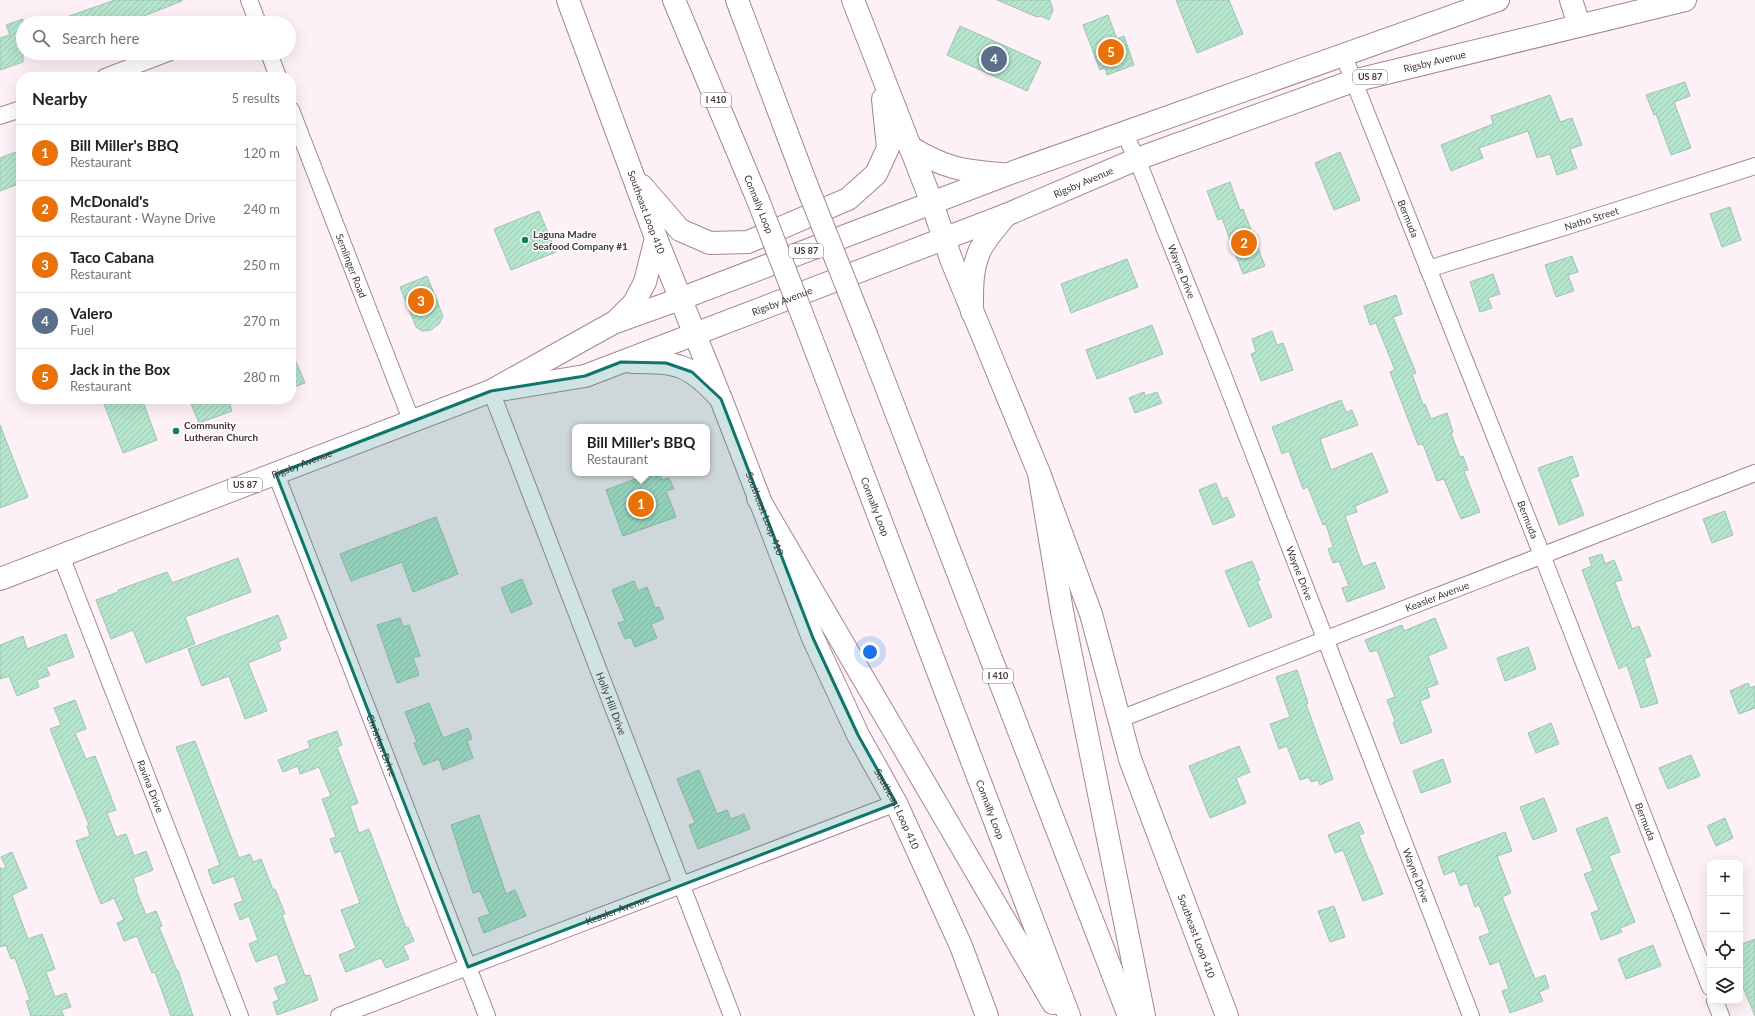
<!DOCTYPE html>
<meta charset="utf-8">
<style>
:root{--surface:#fff;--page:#f2f2f2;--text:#222;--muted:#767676;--line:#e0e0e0;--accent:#107e5a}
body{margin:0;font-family:Lato,sans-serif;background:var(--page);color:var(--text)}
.controls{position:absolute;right:12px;bottom:12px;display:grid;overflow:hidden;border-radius:8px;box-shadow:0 4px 16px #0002}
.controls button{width:36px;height:36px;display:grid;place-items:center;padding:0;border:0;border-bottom:1px solid var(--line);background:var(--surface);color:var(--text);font:20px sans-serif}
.you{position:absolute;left:870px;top:652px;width:14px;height:14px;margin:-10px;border:3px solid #fff;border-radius:50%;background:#1a73e8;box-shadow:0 0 0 6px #1a73e833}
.badge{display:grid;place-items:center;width:26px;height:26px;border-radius:50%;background:var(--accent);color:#fff;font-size:13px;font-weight:700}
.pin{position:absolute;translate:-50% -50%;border:2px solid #fff;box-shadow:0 1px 4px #0006}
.popup{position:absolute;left:572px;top:424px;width:138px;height:52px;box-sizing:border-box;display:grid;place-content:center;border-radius:8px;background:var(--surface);filter:drop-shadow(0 1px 3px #0005);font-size:13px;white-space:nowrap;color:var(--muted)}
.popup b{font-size:15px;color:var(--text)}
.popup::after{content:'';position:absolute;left:50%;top:100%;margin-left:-8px;border:8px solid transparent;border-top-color:var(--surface)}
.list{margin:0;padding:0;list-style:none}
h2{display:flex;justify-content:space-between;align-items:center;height:52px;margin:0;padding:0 16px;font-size:17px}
h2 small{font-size:13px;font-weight:400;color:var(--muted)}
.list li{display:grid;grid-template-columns:26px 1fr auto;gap:12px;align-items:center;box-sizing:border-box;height:56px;padding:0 16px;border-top:1px solid var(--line)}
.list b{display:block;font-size:15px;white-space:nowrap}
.list p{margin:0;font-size:13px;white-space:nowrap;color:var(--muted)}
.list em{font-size:13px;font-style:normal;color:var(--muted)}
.icon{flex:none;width:22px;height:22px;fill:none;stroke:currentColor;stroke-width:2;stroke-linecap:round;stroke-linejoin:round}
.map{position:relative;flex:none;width:1755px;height:1016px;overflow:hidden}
.search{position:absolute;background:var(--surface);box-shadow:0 4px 16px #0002;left:16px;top:16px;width:280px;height:44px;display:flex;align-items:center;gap:10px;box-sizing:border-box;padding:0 14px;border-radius:22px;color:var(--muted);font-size:15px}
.panel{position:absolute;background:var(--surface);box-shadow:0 4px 16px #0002;left:16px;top:72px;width:280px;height:332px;border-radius:16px}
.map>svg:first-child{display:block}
</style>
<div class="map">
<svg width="1755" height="1016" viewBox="0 0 1755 1016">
<defs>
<pattern id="building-hatch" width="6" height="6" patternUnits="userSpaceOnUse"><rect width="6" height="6" fill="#b6e5ce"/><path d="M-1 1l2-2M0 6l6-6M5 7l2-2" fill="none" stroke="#9ec5b2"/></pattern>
</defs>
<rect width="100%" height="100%" fill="#fef0f7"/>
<path fill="url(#building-hatch)" stroke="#a0c2b2" d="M115,0h67v1l-56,22h-71v-2z
M997,0h53l3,10 -4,10 -8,-4 -4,1z
M1176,0h53l14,34 -46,19z
M1108,15l9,24 7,-3 10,29 -27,10 -2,-7 -5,2 -17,-45z
M23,19v43l-23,8v-32l10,-3 -4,-10z
M960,26l81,36 -14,29 -80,-36z
M1685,82l5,14 -16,6 17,46 -20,7 -15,-41 -2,1 -8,-20z
M1550,95l10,27 12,-4 10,27 -12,4 7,19 -20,7 -7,-21 -13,4 -9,-27 -49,17 4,10 -32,13 -10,-26 52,-21 -2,-8z
M21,150v33l-21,8v-33z
M1340,152l20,48 -26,10 -19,-47z
M1230,182l10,28 3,-1 22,57 -22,8 -21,-56 -4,2 -11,-29z
M1730,207l11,33 -19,7 -12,-33z
M539,211l17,41 -45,18 -17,-41z
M1572,256l6,16 -10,3 6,16 -18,6 -11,-32z
M1127,259l11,28 -67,26 -10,-29z
M1493,274l7,20 -12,4 4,10 -12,4 -10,-30z
M427,276l16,40 -4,8 -8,6 -9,1 -6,-4 -16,-40z
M1396,295l6,19 -9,3 23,56 -4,1 11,31 2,-1 6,15 16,-6 6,19 -2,1 9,24 3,-1 5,14 -4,1 16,41 -19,7 -17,-40 -7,2 -14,-37 -5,1 -28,-73 5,-2 -19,-47 -6,2 -6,-19z
M1152,325l11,29 -66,25 -11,-29z
M1272,331l5,14 6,-2 10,27 -32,11 -10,-27 5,-2 -4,-13z
M291,350l14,33 -14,5z
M1144,392l1,4 12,-4 5,11 -27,10 -6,-15z
M102,399h40l15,41 -34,13z
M189,399h39l4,12 -33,12z
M1341,400l5,12 6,-2 6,15 -38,14 11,31 41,-17 16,39 -33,14 2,6 -12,4 18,51 12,-5 10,26 -38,14 -5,-14 7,-2 -10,-25 -6,2 -5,-14 5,-2 -7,-23 -3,1 -15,-38 -5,2 -14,-38 -7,3 -10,-27z
M0,425l28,72 -28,11z
M1572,456l7,20 -9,3 14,36 -25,10 -21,-57z
M651,473h8l3,7 7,-2 5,11 -8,2 10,26 -53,19 -17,-46z
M1216,483l6,16 5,-2 8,19 -22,9 -14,-35z
M1725,511l8,24 -21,8 -9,-24z
M436,517l22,57 -45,18 -11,-30 -51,19 -11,-27z
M1602,554l3,10 9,-4 8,20 -7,2 17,47 7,-3 12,30 -7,3 14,44 -17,5 -14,-43 -8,4 -37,-99 10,-4 -3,-8z
M238,558l13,34 -66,25 10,27 -49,19 -13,-33 -22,9 -15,-39 22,-8v-2l49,-18 5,11z
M1252,561l8,19 -3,1 15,36 -23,10 -24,-56z
M522,579l10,25 -21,9 -10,-25z
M634,581l4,10 9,-4 8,21 4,-1 5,12 -13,5 6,14 -22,9 -4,-10 -6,2 -7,-16 7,-2 -13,-31z
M278,615l9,23 -9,4 3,8 -33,13 19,48 -22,8 -16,-43 -27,10 -14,-37z
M400,618l3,9 6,-2 11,31 -7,2 6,17 -22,8 -20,-58z
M1435,618l12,30 -19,8 10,28 -11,4 3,9 -10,4 12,31 -31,12 -8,-21 2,-2 -8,-21 8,-3 -18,-47 -7,2 -5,-12 37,-15 2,6z
M66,634l8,23 -28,10 4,8 -13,5 2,7 -22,9 -8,-20 -9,3v-34l23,-9 4,13z
M1528,647l8,22 -31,12 -8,-23z
M1297,670l11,33 -2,1 27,75 -13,6 -2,-5 -7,2 -2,-5 -9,3 -13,-34 -8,3 -9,-25 20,-7 -14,-40z
M1748,683l2,5 5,-2v22l-16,6 -9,-23z
M75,700l11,29 -11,4 11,26 9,-3 21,54 -9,3 9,24 10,-3 8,22 12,-5 7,19 -20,8 4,11 -1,1 10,25 10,-4 6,15 -3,1 18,44 1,-1 15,46h-22l-16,-44 -3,1 -15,-37 -13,5 -7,-18 7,-3 -10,-22 -13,6 -17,-42 -8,-21 14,-5 -3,-10 2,-1 -39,-96 11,-4 -7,-17z
M429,703l14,35 25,-10 4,11 -5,2 6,17 -30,12 -4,-11 -16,6 -9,-22 3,-1 -12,-30z
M1551,723l8,21 -23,9 -8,-20z
M337,731l5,14 -5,2 21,56 -8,3 9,27 10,-4 37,99 2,-1 6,14 -11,5 6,13 -23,9 -5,-10 -35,14 -7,-17 17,-7 -15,-38 19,-7 -19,-52 -6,2 -5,-14 6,-2 -14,-38 9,-3 -12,-29 -19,7 -2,-8 -15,6 -5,-12 32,-12 -2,-7z
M195,741l44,117 11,-4 3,8 8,-3 12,31 2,-1 10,25 -3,1 23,61 5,-1 8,25 -41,15 -4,-13 6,-2 -5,-12 13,-5 -10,-29 -21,8 -7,-18 9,-4 -9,-24 -9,4 -6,-16 9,-3 -9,-25 -21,8 -5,-14 12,-5 -44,-118z
M1239,746l11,26 -14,6 10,25 -36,15 -21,-52z
M1691,755l9,21 -32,13 -9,-21z
M1443,759l8,23 -30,11 -8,-22z
M699,770l18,44 10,-4 4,9 13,-5 6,15 -52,20 -9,-24 6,-2 -18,-44z
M1544,798l13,33 -24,9 -13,-33z
M479,815l27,79 9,-4 11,26 -42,17 -6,-15 12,-4 -10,-23 -7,2 -22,-68z
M1607,817l13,35 -11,4 26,66 -15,6 2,4 -21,8 -10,-27 8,-3 -15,-36 9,-3 -17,-42z
M1725,818l8,20 -17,8 -9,-20z
M1359,822l5,11 -5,2 10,26h1l13,33 -20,7 -20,-51 -8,3 -7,-18z
M1505,832l7,19 -15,5 14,37 -9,4 33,82 10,-4 4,13 -10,4 4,9 -33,12 -8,-22 7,-2 -10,-28 -9,4 -11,-28 11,-4 -11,-28 -4,2 -8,-24 -7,3 -5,-15 -11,4 -6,-18z
M12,852l15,36 -15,7 16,44 14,-5 13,35 -9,3 9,25 11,-4 5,14 -10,3 3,6h-33l-5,-15 4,-1 -15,-42 -4,1 -5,-14 -6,2v-80l2,2 4,-2 -5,-10z
M1334,906l11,31 -15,5 -12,-31z
M1755,939v77l-15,-36v-35z
M1653,945l8,21 -35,13 -8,-20z"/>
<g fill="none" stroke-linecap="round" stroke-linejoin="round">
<defs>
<g id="street">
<path d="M249,0l9,23"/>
<path d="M269,53l9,24"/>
<path id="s1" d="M1343,54l199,501 168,432"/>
<path d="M105,77l63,-24"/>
<path id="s2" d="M291,110l121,312"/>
<path d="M0,116l21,-7"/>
<path id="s3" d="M1124,133l13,26 85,213 249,644"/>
<path id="s4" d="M1428,269l143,-44 184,-59"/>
<path id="s5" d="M491,391l241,625"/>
<path id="s6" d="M276,474l211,542"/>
<path id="s7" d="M61,556l179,460"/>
<path id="s8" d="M1120,719l635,-246"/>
<path d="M1715,1001l6,15"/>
<path id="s9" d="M339,1016l557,-213"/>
</g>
<g id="secondary">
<path id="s10" d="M568,0l88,238 65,161 92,239 45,97 38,68 65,143 26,70"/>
<path id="s11" d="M853,0l79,203 19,56 88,214 52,141 39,145 97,257"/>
<path d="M642,186l38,44 30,13 38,-1 100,-43 28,-25 12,-26 -5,-49"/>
</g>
<g id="primary">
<path d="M617,320l17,-17 11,-21 11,-44"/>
<path d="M632,362c46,0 58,2 89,37"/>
<path d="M506,389l79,-13 110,-42"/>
<path id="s12" d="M0,579l491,-188 122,-68 67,-24"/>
</g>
<g id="highway">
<path d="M674,0l84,200"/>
<path d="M737,0l68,181"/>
<path d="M1571,0l8,25"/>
<path d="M910,147c34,21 53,24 91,27"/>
<path d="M680,299l325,-124 493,-175"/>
<path d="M972,312c0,-22 -1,-42 8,-62 6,-12 17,-24 26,-35"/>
<path id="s13" d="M695,334l311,-119 131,-56 216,-78 332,-81"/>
<path d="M867,337l262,679"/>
<path id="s14" d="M818,356l251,660"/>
<path d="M1039,473l23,138 82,405"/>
<path d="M758,498l295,505"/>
</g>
</defs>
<use href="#street" stroke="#a58695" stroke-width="18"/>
<use href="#secondary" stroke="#a58695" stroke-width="24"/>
<use href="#primary" stroke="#a58695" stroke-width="24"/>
<use href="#highway" stroke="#a58695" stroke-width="24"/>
<use href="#street" stroke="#fff" stroke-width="16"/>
<use href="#secondary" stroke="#fff" stroke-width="22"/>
<use href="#primary" stroke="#fff" stroke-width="22"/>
<use href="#highway" stroke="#fff" stroke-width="22"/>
<defs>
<path id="highway-bridge" d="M805,181l62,156
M758,200l60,156"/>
</defs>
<use href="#highway-bridge" stroke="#a58695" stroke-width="24" stroke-linecap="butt"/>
<use href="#highway-bridge" stroke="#fff" stroke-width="22"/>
</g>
<path fill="#0f766e" fill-opacity="0.2" stroke="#0f766e" stroke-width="3" stroke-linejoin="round" d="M621,362l45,1 26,9 29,27 92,239 45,97 38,68 -428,164 -192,-493 215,-83 94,-15z"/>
<g fill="#107e5a" stroke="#fff" stroke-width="1.5">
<circle cx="525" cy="240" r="4"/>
<circle cx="176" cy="431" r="4"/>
</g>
<g text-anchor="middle" stroke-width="3" stroke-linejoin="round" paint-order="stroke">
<g fill="#fff" stroke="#7a7175" stroke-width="1">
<rect x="1353" y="70" width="34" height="14" rx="3"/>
<rect x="701" y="93" width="30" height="14" rx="3"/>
<rect x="789" y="244" width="34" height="14" rx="3"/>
<rect x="228" y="478" width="34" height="14" rx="3"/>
<rect x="983" y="669" width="30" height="14" rx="3"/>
</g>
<g font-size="9" font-weight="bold" fill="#41343a">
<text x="1370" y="80">US 87</text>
<text x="716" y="103">I 410</text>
<text x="806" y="254">US 87</text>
<text x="245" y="488">US 87</text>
<text x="998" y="679">I 410</text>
</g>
<g font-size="10" fill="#41343a" stroke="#fff">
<text dy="4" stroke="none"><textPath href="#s13" startOffset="789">Rigsby Avenue</textPath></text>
<text dy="4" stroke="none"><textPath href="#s13" startOffset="417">Rigsby Avenue</textPath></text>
<text transform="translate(759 204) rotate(68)" y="4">Connally Loop</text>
<text dy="4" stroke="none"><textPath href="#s10" startOffset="226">Southeast Loop 410</textPath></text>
<text dy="4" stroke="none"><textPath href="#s1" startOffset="177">Bermuda</textPath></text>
<text dy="4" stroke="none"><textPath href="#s4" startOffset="171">Natho Street</textPath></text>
<text dy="4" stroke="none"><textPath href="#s2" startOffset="167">Semlinger Road</textPath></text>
<text dy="4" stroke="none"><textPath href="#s3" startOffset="150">Wayne Drive</textPath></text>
<text dy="4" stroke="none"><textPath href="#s13" startOffset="93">Rigsby Avenue</textPath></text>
<text dy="4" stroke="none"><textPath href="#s12" startOffset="323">Rigsby Avenue</textPath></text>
<text dy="4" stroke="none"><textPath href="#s14" startOffset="161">Connally Loop</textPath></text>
<text dy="4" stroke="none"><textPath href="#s10" startOffset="550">Southeast Loop 410</textPath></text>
<text dy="4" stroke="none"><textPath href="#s1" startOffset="501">Bermuda</textPath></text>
<text dy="4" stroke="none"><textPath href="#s3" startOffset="474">Wayne Drive</textPath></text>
<text dy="4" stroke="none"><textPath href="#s8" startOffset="340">Keasler Avenue</textPath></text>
<text dy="4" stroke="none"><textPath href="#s5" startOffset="335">Holly Hill Drive</textPath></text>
<text dy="4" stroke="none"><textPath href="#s6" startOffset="291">Christian Drive</textPath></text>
<text dy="4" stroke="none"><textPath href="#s7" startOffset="247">Ravina Drive</textPath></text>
<text dy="4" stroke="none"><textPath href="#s10" startOffset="874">Southeast Loop 410</textPath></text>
<text dy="4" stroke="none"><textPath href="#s14" startOffset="485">Connally Loop</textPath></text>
<text dy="4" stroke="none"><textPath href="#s1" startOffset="825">Bermuda</textPath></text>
<text dy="4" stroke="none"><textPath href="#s3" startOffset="798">Wayne Drive</textPath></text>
<text dy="4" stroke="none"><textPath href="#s9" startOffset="298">Keasler Avenue</textPath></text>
<text dy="4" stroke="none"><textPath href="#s11" startOffset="998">Southeast Loop 410</textPath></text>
</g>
<g font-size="10" font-weight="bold" fill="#41343a" stroke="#fff" text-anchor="start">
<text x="533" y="238">Laguna Madre<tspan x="533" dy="12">Seafood Company #1</tspan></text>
<text x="184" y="429">Community<tspan x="184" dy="12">Lutheran Church</tspan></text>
</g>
</g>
</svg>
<div class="controls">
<button>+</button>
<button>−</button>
<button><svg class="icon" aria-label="locate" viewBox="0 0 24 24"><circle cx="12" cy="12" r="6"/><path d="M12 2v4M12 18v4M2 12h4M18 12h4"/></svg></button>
<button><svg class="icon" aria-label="layers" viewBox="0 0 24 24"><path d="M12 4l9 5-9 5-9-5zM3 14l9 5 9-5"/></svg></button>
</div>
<div class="you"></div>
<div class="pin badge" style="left:641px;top:504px;background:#e8710a">1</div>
<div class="popup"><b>Bill Miller's BBQ</b>Restaurant</div>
<div class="pin badge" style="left:1244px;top:243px;background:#e8710a">2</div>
<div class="pin badge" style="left:421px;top:301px;background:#e8710a">3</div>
<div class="pin badge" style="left:994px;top:59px;background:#5c6f8a">4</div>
<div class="pin badge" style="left:1111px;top:52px;background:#e8710a">5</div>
<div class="search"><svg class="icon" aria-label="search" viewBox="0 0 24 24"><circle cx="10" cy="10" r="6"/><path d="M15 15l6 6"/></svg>Search here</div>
<section class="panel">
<h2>Nearby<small>5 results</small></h2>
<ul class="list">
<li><span class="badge" style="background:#e8710a">1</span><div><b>Bill Miller's BBQ</b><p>Restaurant</p></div><em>120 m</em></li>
<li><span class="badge" style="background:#e8710a">2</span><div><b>McDonald's</b><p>Restaurant · Wayne Drive</p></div><em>240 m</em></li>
<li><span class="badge" style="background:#e8710a">3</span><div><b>Taco Cabana</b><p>Restaurant</p></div><em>250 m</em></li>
<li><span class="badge" style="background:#5c6f8a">4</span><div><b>Valero</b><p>Fuel</p></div><em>270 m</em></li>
<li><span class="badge" style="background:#e8710a">5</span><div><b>Jack in the Box</b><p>Restaurant</p></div><em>280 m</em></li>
</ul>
</section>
</div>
